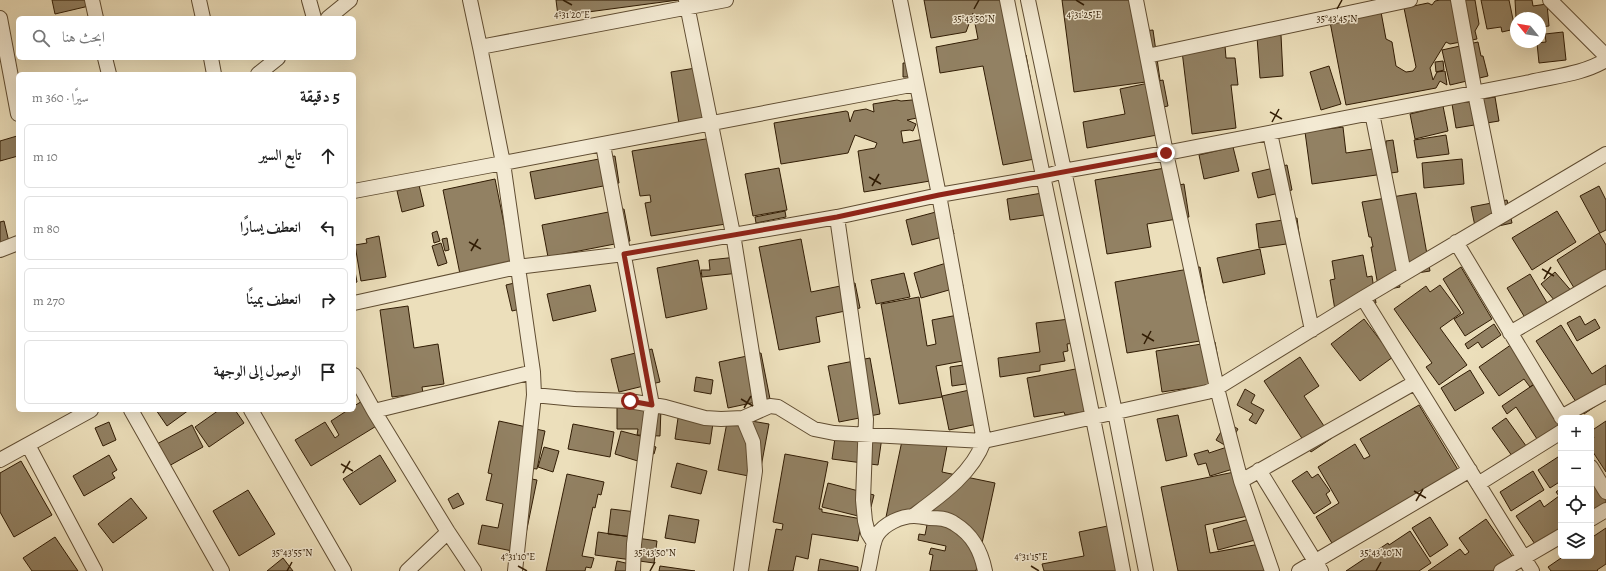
<!DOCTYPE html>
<html lang="ar">
<meta charset="utf-8">
<style>
:root{--surface:#fff;--page:#f2f2f2;--text:#222;--muted:#767676;--line:#e0e0e0}
body{margin:0;font-family:Alegreya,Amiri,serif;background:var(--page);color:var(--text);direction:rtl}
.controls{position:absolute;right:12px;bottom:12px;display:grid;overflow:hidden;border-radius:6px;box-shadow:0 4px 16px #0002}
.controls button{width:36px;height:36px;display:grid;place-items:center;padding:0;border:0;border-bottom:1px solid var(--line);background:var(--surface);color:var(--text);font:20px sans-serif}
.compass{position:absolute;left:1510px;top:12px;width:36px;height:36px;border-radius:50%;background:var(--surface);box-shadow:0 4px 16px #0002;rotate:300deg}
.stop{position:absolute;width:12px;height:12px;margin:-9px;border:3px solid #8f2418;border-radius:50%;background:#fff}
.stop.end{background:#8f2418;border-color:#fff;box-shadow:0 1px 4px #0008}
.list{margin:0;padding:0;list-style:none}
h2{display:flex;justify-content:space-between;align-items:center;height:52px;margin:0;padding:0 16px;font-size:17px}
h2 small{font-size:13px;font-weight:400;color:var(--muted)}
.list li{display:grid;grid-template-columns:26px 1fr auto;gap:12px;align-items:center;box-sizing:border-box;height:64px;margin:0 8px 8px;padding:0 8px;border:1px solid var(--line);border-radius:6px}
.list b{display:block;font-size:15px;white-space:nowrap}
.list em{font-size:13px;font-style:normal;color:var(--muted)}
.icon{flex:none;width:22px;height:22px;fill:none;stroke:currentColor;stroke-width:2;stroke-linecap:round;stroke-linejoin:round}
.map{position:relative;flex:none;width:1606px;height:571px;overflow:hidden;direction:ltr}
.search{position:absolute;background:var(--surface);box-shadow:0 4px 16px #0002;left:16px;top:16px;width:340px;height:44px;display:flex;align-items:center;gap:10px;box-sizing:border-box;padding:0 14px;border-radius:6px;color:var(--muted);font-size:15px}
.panel{position:absolute;background:var(--surface);box-shadow:0 4px 16px #0002;left:16px;top:72px;width:340px;height:340px;border-radius:6px;direction:rtl}
.map>svg:first-child{display:block}
</style>
<div class="map">
<svg width="1606" height="571" viewBox="0 0 1606 571">
<rect width="100%" height="100%" fill="#ecdfbb"/>
<filter id="stains"><feTurbulence type="fractalNoise" baseFrequency=".005" numOctaves="4"/><feColorMatrix values="0 0 0 0 .2 0 0 0 0 .09 0 0 0 0 .02 0 0 0 .5 -.17"/></filter>
<radialGradient id="worn" r=".72"><stop offset=".6" stop-color="#630" stop-opacity="0"/><stop offset="1" stop-color="#630" stop-opacity=".3"/></radialGradient>
<path fill="#928163" stroke="#311c04" d="M52,0h35l2,6 -34,8z
M556,0h122l-120,16z
M924,0h89l11,59 2,-4 19,102 -42,8 -20,-99 -43,7 -4,-26 42,-8 -5,-26 -7,19 -35,6z
M1062,0h78l4,31 9,-1 7,50 -86,12z
M1440,0h35l4,24 -4,7 2,8 -27,5 -4,-2 -16,26 3,12 4,-8 8,-1 2,14 -7,-4 -4,7 -90,17 -16,-83 51,-10 5,27 6,3 4,24 10,6 7,-1 3,-4 -12,-59 24,-5 4,2 3,-4z
M1481,0h28l6,29 -13,3 -1,-5 -14,2z
M1515,0h17l1,6 14,-2 2,22 -9,1v-9h-24z
M1563,32l3,28 -27,3 -2,-20 9,-1 -1,-8z
M1281,35l2,41 -23,2 -3,-41z
M1478,42l3,14h2l5,20 -38,9 -8,-35z
M1225,46l1,12h9l3,27h-7l5,43 -44,6 -10,-83z
M1443,61l1,9 -8,2 -1,-10z
M903,63h14l-1,14h-13z
M1329,66l12,38 -20,6 -11,-38z
M702,67l8,52 -31,5 -8,-52z
M1163,80l5,26 -5,1 5,26 -81,15 -4,-26 42,-8 -5,-25z
M1495,97l4,24 -43,7 -4,-24z
M897,100l4,1 11,-1 14,5 -4,12 -15,3 9,4 -3,7 -3,-1 -9,1 2,12 26,-5 7,42 -72,12 -6,-41 17,-3 2,-5 -22,-8 -7,18 -67,11 -7,-41 72,-12 2,1 2,10 4,-11 12,-2 8,3 -1,-8z
M1443,106l5,25 -33,8 -5,-25z
M1343,127l3,26 40,-6v-6l7,-1 5,32 -86,12 -7,-52z
M1446,135l3,19 -32,4 -3,-18z
M17,136l1,20 -18,5v-20z
M718,137l14,86 -81,13 -6,-33 6,-1 -1,-7 -10,1 -8,-45z
M1233,147l6,24 -35,8 -5,-24z
M615,156l4,27 -84,16 -5,-27z
M1462,159l2,25 -40,4 -2,-25z
M1287,165l5,25 -34,8 -6,-25z
M1171,167l4,19 9,-2 5,33 -42,7 4,23 -44,7 -12,-74z
M779,168l8,42 -34,6 -8,-42z
M495,179l17,84 -52,11 -17,-84z
M419,185l5,21 -22,6 -5,-21z
M1599,186l7,14v30l-6,3 -20,-37z
M1048,192l3,22 -41,6 -3,-21z
M1416,193l14,78 -32,5 2,11 -21,4 -8,-44h2l-2,-10h-2l-7,-35z
M1507,200l5,23 -36,8 -5,-24z
M624,209l6,32 -82,16 -6,-32z
M947,209l7,25 -42,11 -6,-25z
M785,211l1,6 -30,6 -1,-6z
M1557,211l19,31 -44,28 -20,-32z
M1297,218l3,24 -41,6 -3,-24z
M4,221l5,21 -9,2v-22z
M437,231l3,10 -6,2 -2,-10z
M1599,233l7,12v34l-27,17 -22,-36z
M379,236l7,41 -25,4 -6,-36 12,-2 -1,-4z
M447,238l2,12 -4,1 -3,-12z
M801,239l10,53 44,-9 5,25 -44,9 4,25 -41,8 -20,-103z
M441,243l6,20 -9,3 -6,-20z
M1260,249l5,25 -42,9 -6,-25z
M1363,255l4,22 5,-1 4,27 -41,7 -5,-30 5,-1 -3,-18z
M737,257l2,16 -37,4 -1,-7h9l-1,-10z
M698,260l9,49 -41,9 -9,-50z
M956,260l7,26 -42,12 -7,-25z
M354,266l3,16 -3,1z
M1200,267l12,72 -85,14 -12,-71z
M1461,267l31,52 -27,17 -11,-17 10,-6 -21,-34z
M1555,272l19,22 -15,12 -18,-22z
M904,273l6,24 -34,7 -5,-24z
M1530,274l20,34 -23,13 -20,-33z
M523,281l6,26 -17,4 -6,-26z
M590,285l6,26 -43,10 -6,-27z
M1440,285l21,28 -21,15 27,37 -28,20 -13,-18 6,-4 -38,-54 32,-23 4,6z
M919,297l8,49 9,-2 -4,-24 36,-7 4,24 -8,2 4,21 -32,6 6,31 -43,7 -18,-100z
M408,306l6,42 24,-4 6,40 -22,3 1,6 -31,4 -12,-87z
M1580,316l5,9 10,-6 5,9 -23,13 -10,-18z
M1078,318l3,24 -14,2 1,7 -5,1 2,9 -25,4v6l-40,6 -2,-19 42,-6 -4,-29z
M1364,319l29,38 -33,24 -29,-37z
M1494,324l7,11 -19,13 -4,-6 -10,7 -3,-5z
M1561,325l31,49 14,-9v34l-22,15 -48,-73z
M1215,342l7,41 -60,9 -6,-41z
M1515,342l25,38 -10,7 -6,-8 -25,17 -20,-29z
M652,349l8,33 -41,10 -8,-33z
M761,353l9,46 -42,9 -9,-46z
M1300,357l19,29 -15,10 28,42 -21,14 -47,-71z
M870,358l10,56 -41,8 -11,-56z
M977,363l2,19 -27,4 -2,-19z
M1081,368l14,42 -30,5 -1,-3 -30,5 -7,-39z
M1470,370l14,23 -29,18 -14,-23z
M696,377l17,3 -2,14 -17,-3z
M1536,383l25,37v12l-20,13 -25,-38 -9,7 -5,-8z
M974,389l13,33 -38,8 -7,-34z
M1245,389l10,6 -4,8 13,7 -8,14 -7,-4 4,-6 -16,-9z
M364,400l14,25 -67,41 -16,-26 30,-18 10,16 4,-3 -8,-14 17,-11h6v-4z
M1419,405l44,73 -125,75 -22,-36 23,-14 -21,-36 37,-23 9,15 6,-3 -10,-17z
M617,407l44,1 -1,28 -23,-1 1,-6h-21z
M156,410h33l-22,16z
M219,410h16l9,13 -35,24 -14,-20z
M679,411l35,5 -4,28 -35,-5z
M1178,415l9,41 -21,5 -9,-42z
M728,417l41,7 -10,54 -41,-8z
M1506,418l23,32 -14,10 -23,-32z
M499,421l46,10 -8,38 -8,-1 -2,10 10,2 -15,73 -44,-9 4,-19 16,3 5,-24 -17,-4 6,-26 -4,-1z
M1606,421v51l-15,-23v-9l3,-2 -3,-7z
M109,422l7,18 -13,6 -8,-18z
M1227,422l11,7 -10,18 -12,-7z
M573,424l41,8 -4,25 -42,-8z
M192,425l11,22 -36,20 -12,-22z
M621,431l27,7 -2,6 10,3 -2,7 -10,-3 -3,11 -26,-8z
M836,431l46,6 -4,28 -46,-6z
M903,436l44,10 -5,26 53,11 -19,88h-46l3,-16 -4,-1 2,-6 14,3 1,-5 -28,-6 1,-6 6,1 2,-10 -41,-8z
M1236,444l7,22 -33,10 -4,-13 -8,2 -4,-11 14,-4 1,3z
M544,447l15,4 -6,21 -15,-5z
M785,454l43,8 -9,47h3v3l40,7 -4,22 -46,-7 -4,25 -12,-3 -3,15h-25l8,-42 6,1 1,-6 -10,-2z
M109,455l8,15 -5,3 3,5 -31,18 -11,-20z
M380,455l16,26 -36,24 -17,-26z
M1561,455v26l-11,7 -12,-18z
M21,461l31,54 -38,22 -14,-25v-39z
M677,463l30,8 -6,23 -30,-7z
M1244,470l9,45 -48,10 5,28 50,-9 6,27h-88l-17,-84z
M1307,471l5,7 6,-4 12,17 -4,3 5,9 -17,11 -22,-33z
M1533,471l11,19 -33,21 -11,-19z
M567,474l37,8 -3,13 -3,-1 -3,14 -2,-1 -11,49 12,2 -3,10 -5,-1 -1,4h-39z
M1591,474l15,23v11l-15,10z
M828,483l46,12 -3,12 -2,-1 -3,12 -44,-11z
M1561,488v51l-20,14 -25,-37 24,-16 4,7 15,-11 -3,-4z
M248,490l27,44 -36,22 -26,-45z
M458,493l6,11 -11,5 -5,-10z
M131,498l16,20 -34,25 -15,-19z
M611,509l34,4 -3,25 -34,-4z
M669,515l30,5 -4,23 -30,-5z
M1430,517l18,28 -18,12 -18,-29z
M1253,518l6,21 -41,11 -5,-21z
M1486,519l33,47 -8,5h-83l32,-22 5,6 4,-3 -10,-14z
M1117,524l4,47h-77l-2,-7 42,-8 -5,-24z
M1606,528v36l-9,6 1,1h-47l-3,-4 16,-11h27v-18z
M1410,531l21,32 -12,8h-73l42,-28 1,2z
M598,532l59,9 -3,22 -59,-8z
M55,537l23,34h-46l-9,-13z
M283,558l10,13h-26z
M820,559l38,8v4h-40z
M617,561l17,4 -1,6h-18z
M660,566l35,5h-36z"/>
<g fill="none" stroke-linecap="round" stroke-linejoin="round">
<defs>
<path id="minor" d="M92,0l4,18
M199,0l4,18
M309,0l5,18
M470,0l10,47 246,-47
M686,0l47,234 28,175
M900,0l39,195 45,246c-12,33 -44,55 -71,75
M1007,0c38,190 80,380 116,571
M1028,0l87,412 31,159
M1136,0l30,153 51,235 24,93 31,90
M1458,0l17,93 25,124
M1550,0l56,56
M0,18l18,96
M328,18l22,-18
M480,47l23,116 413,-79
M1147,56l263,-56
M105,58l4,16
M211,58l3,16
M258,74l20,-16
M1372,113l32,160
M1270,133l42,197
M603,145l49,260 -18,139 -1,27
M354,191l149,-28 30,209 -159,39 -20,-36
M837,217l29,202 -3,81 2,21 3,12 6,10
M1456,242l106,176
M0,250l18,-7
M1363,298l169,273
M354,303l163,-36 107,-13 213,-37 102,-22 104,-18 20,-6 103,-18 364,-71c25,-6 53,-8 76,-22
M1510,333l96,-56
M534,395l41,4 54,2 36,6 40,11 16,1 22,-1 27,-12 8,1 36,22 20,4 150,8 223,-49 10,-4 146,-90 243,-144
M131,410l91,161
M251,410l93,161
M374,411l74,121 26,39
M1561,417l45,-25
M28,445l67,126
M0,460l91,-50
M1591,467l15,25
M1259,470l62,101
M1241,481l173,-98
M1478,484l83,-52
M1591,519l15,-9
M407,571l41,-39
M515,571l19,-176 -1,-23
M741,571l14,-100 -2,-29 -10,-24
M868,571c3,-10 4,-28 9,-36 7,-11 24,-19 37,-19 5,0 10,1 15,2 9,0 18,0 26,6 18,11 26,27 30,47
M1299,571l171,-101
M1501,571l60,-35"/>
</defs>
<use href="#minor" stroke="#604d32" stroke-width="16"/>
<use href="#minor" stroke="#f3ead3" stroke-width="14"/>
</g>
<g fill="none" stroke-linecap="round" stroke-linejoin="round">
<path stroke="#8f2418" stroke-width="5" d="M630,401l22,4 -28,-151 213,-37 102,-22 227,-42"/>
</g>
<path fill="none" stroke="#311c04" stroke-width="1.5" d="M563,0l9,5M1076,0l8,5M974,9l5,-9M1337,9l5,-9M1270,112l12,7M1272,122l7,-13M869,177l12,7M872,186l7,-12M469,242l12,7M471,251l7,-12M1542,269l12,7M1544,279l7,-12M1142,334l12,7M1144,344l7,-13M741,399l12,7M744,408l7,-12M341,464l12,7M343,473l7,-12M1414,491l12,7M1416,501l7,-12M518,566l9,5M1031,566l8,5M287,571l5,-9M650,571l5,-9M1376,571l5,-9"/>
<g font-size="10" text-anchor="middle" fill="#311c04" stroke="#f3ead3" stroke-width="3" stroke-linejoin="round" paint-order="stroke">
<text x="572" y="18">4°31'20"E</text>
<text x="1084" y="18">4°31'25"E</text>
<text x="974" y="22">35°43'50"N</text>
<text x="1337" y="22">35°43'45"N</text>
<text x="292" y="556">35°43'55"N</text>
<text x="655" y="556">35°43'50"N</text>
<text x="1381" y="556">35°43'40"N</text>
<text x="518" y="560">4°31'10"E</text>
<text x="1031" y="560">4°31'15"E</text>
</g>
<rect width="100%" height="100%" filter="url(#stains)"/>
<rect width="100%" height="100%" fill="url(#worn)"/>
</svg>
<div class="controls">
<button>+</button>
<button>−</button>
<button><svg class="icon" aria-label="locate" viewBox="0 0 24 24"><circle cx="12" cy="12" r="6"/><path d="M12 2v4M12 18v4M2 12h4M18 12h4"/></svg></button>
<button><svg class="icon" aria-label="layers" viewBox="0 0 24 24"><path d="M12 4l9 5-9 5-9-5zM3 14l9 5 9-5"/></svg></button>
</div>
<svg class="compass" viewBox="-18 -18 36 36"><path d="M0-13l5 13h-10z" fill="#e53935"/><path d="M0 13l5-13h-10z" fill="#767676"/></svg>
<div class="stop" style="left:630px;top:401px"></div>
<div class="stop end" style="left:1166px;top:153px"></div>
<div class="search"><svg class="icon" aria-label="search" viewBox="0 0 24 24"><circle cx="10" cy="10" r="6"/><path d="M15 15l6 6"/></svg>ابحث هنا</div>
<section class="panel">
<h2>5 دقيقة<small>سيرًا · 360 m</small></h2>
<ul class="list">
<li><svg class="icon" aria-label="ahead" viewBox="0 0 24 24"><path d="M12 20V5M6 11l6-6 6 6"/></svg><div><b>تابع السير</b></div><em>10 m</em></li>
<li><svg class="icon" aria-label="left" viewBox="0 0 24 24"><path d="M17 20v-9H6M10 6l-5 5 5 5"/></svg><div><b>انعطف يسارًا</b></div><em>80 m</em></li>
<li><svg class="icon" aria-label="right" viewBox="0 0 24 24"><path d="M7 20v-9h11M14 6l5 5-5 5"/></svg><div><b>انعطف يمينًا</b></div><em>270 m</em></li>
<li><svg class="icon" aria-label="arrive" viewBox="0 0 24 24"><path d="M6 21V4h12l-3 4 3 4H6"/></svg><div><b>الوصول إلى الوجهة</b></div></li>
</ul>
</section>
</div>
